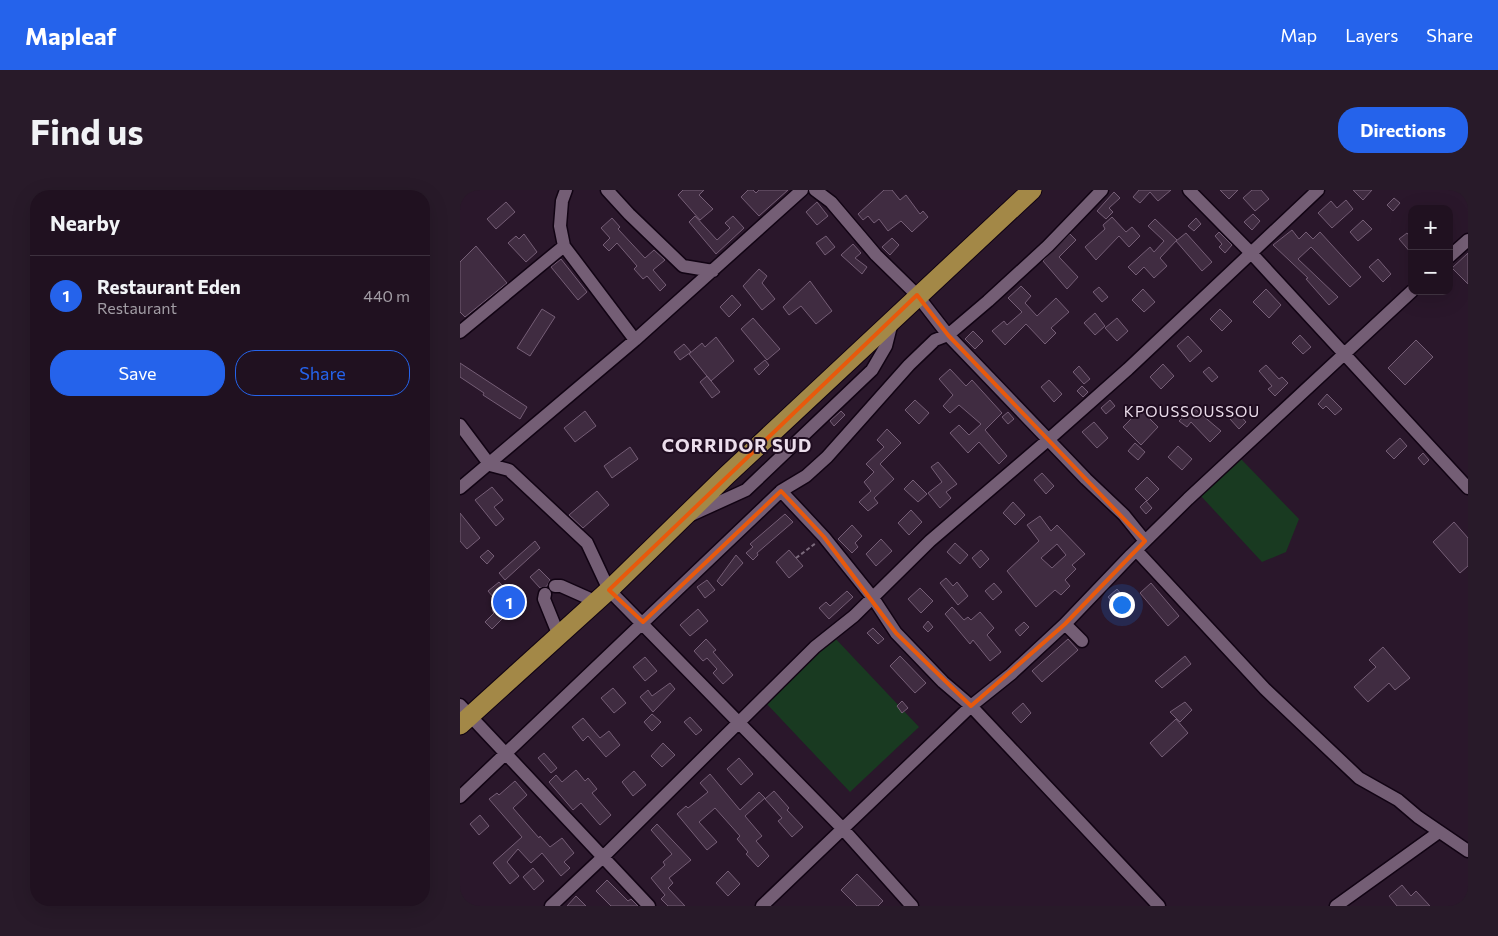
<!DOCTYPE html>
<meta charset="utf-8">
<style>
:root{--surface:#201120;--page:#281a29;--text:#f1f3f6;--muted:#a29da5;--line:#3d313e;--accent:#2563eb}
body{margin:0;font-family:Commissioner,sans-serif;background:var(--page);color:var(--text)}
.controls{position:absolute;right:15px;top:15px;display:grid;overflow:hidden;border-radius:10px;box-shadow:0 5px 20px #0002}
.controls button{width:45px;height:45px;display:grid;place-items:center;padding:0;border:0;border-bottom:1px solid var(--line);background:var(--surface);color:var(--text);font:25px sans-serif}
.you{position:absolute;left:661px;top:414px;width:18px;height:18px;margin:-12px;border:4px solid #fff;border-radius:50%;background:#1a73e8;box-shadow:0 0 0 8px #1a73e833}
.badge{display:grid;place-items:center;width:32px;height:32px;border-radius:50%;background:var(--accent);color:#fff;font-size:16px;font-weight:700}
.pin{position:absolute;translate:-50% -50%;border:2px solid #fff;box-shadow:0 1px 5px #0006}
.list{margin:0;padding:0;list-style:none}
h2{display:flex;justify-content:space-between;align-items:center;height:65px;margin:0;padding:0 20px;font-size:21px}
h2 small{font-size:16px;font-weight:400;color:var(--muted)}
.list li{display:grid;grid-template-columns:32px 1fr auto;gap:15px;align-items:center;box-sizing:border-box;height:80px;padding:0 20px;border-top:1px solid var(--line)}
.list b{display:block;font-size:19px;white-space:nowrap}
.list p{margin:0;font-size:16px;white-space:nowrap;color:var(--muted)}
.list em{font-size:16px;font-style:normal;color:var(--muted)}
.actions{display:flex;gap:10px;padding:15px 20px}
.actions a{flex:1;padding:11px 0;border:1px solid var(--accent);border-radius:20px;text-align:center;font-size:18px;color:var(--accent)}
.actions .main{background:var(--accent);color:#fff}
.map{position:relative;flex:none;width:1008px;height:716px;overflow:hidden;border-radius:20px}
header{display:flex;align-items:center;gap:30px;box-sizing:border-box;height:70px;padding:0 25px;background:var(--accent);color:#fff}
header strong{font-size:24px}
nav{display:flex;gap:28px;margin-inline-start:auto;font-size:18px}
.intro{display:flex;align-items:center;justify-content:space-between;box-sizing:border-box;height:120px;padding:0 30px}
h1{margin:0;font-size:35px}
.button{padding:12px 22px;border-radius:20px;background:var(--accent);color:#fff;font-size:18px;font-weight:700}
main{display:flex;gap:30px;padding:0 30px}
aside{flex:1;background:var(--surface);border-radius:20px;box-shadow:0 5px 20px #0002}
.map>svg:first-child{display:block}
</style>
<header>
<strong>Mapleaf</strong>
<nav><a>Map</a><a>Layers</a><a>Share</a></nav>
</header>
<div class="intro"><h1>Find us</h1><a class="button">Directions</a></div>
<main>
<aside>
<h2>Nearby<small></small></h2>
<ul class="list">
<li><span class="badge">1</span><div><b>Restaurant Eden</b><p>Restaurant</p></div><em>440 m</em></li>
</ul>
<div class="actions"><a class="main">Save</a><a>Share</a></div>
</aside>
<div class="map">
<svg width="1008" height="716" viewBox="0 0 1008 716">
<rect width="100%" height="100%" fill="#2a172b"/>
<path fill="#193a21" d="M780,268l59,61 -13,33 -24,10 -62,-67z
M374,447l85,90 -69,65 -85,-90z"/>
<path fill="#402c41" stroke="#755e76" fill-rule="evenodd" d="M223,0h21l-5,5 14,14 -13,11 -22,-25z
M288,0h5l3,3 3,-3h29l-29,26 -18,-19z
M424,0h8l8,10 6,-5 14,19 3,-3 5,6 -16,15 -11,-11 -13,10 -9,-12 -5,4 -6,-7 -5,4 -5,-6z
M679,0h32l-13,11 -8,-9 -10,11 -7,-6z
M760,0h18l-9,9z
M792,0h9l8,9 -14,12 -12,-13z
M893,0h19l-9,10z
M654,2l6,6 -11,10 4,4 -7,7 -9,-8z
M934,8l6,5 -7,8 -6,-6z
M886,10l7,9 -21,19 -14,-15 13,-12 6,7z
M46,12l9,10 -19,17 -9,-10z
M357,12l11,14 -11,9 -11,-13z
M793,24l7,7 -8,9 -8,-8z
M235,26l22,24 13,-12 -5,-5 8,-7 11,12 -28,26 -27,-32z
M652,27l14,15 6,-5 8,9 -11,11 -10,-11 -23,24 -11,-13 20,-18 -2,-4z
M152,28l8,9 -2,2 27,29 9,-8 11,10 -12,10 13,15 -6,6 -13,-15 -4,3 -9,-10 3,-3 -20,-23 -8,8 -6,-6 7,-7 -9,-10z
M736,28l5,6 -7,7 -6,-5z
M695,29l22,21 -17,18 7,8 -13,12 -10,-11 -8,8 -8,-8 22,-20 4,5 10,-11 -16,-15z
M903,30l9,9 -14,12 -8,-9z
M832,40l7,9 7,-7 7,7 7,-7 41,45 -11,10 -39,-40 -13,12 40,38 -9,8 -23,-26 2,-1 -35,-33z
M759,42l13,13 -7,8 -6,-6 3,-3 -7,-8z
M726,43l26,29 -10,9 -26,-30z
M947,43l5,6v15l-13,-15z
M64,44l13,18 -11,10 -18,-19 8,-7 3,3z
M610,44l6,6 -17,17 19,20 -11,12 -24,-28z
M366,46l9,11 -10,8 -9,-12z
M432,48l7,7 -9,10 -8,-8z
M393,54l8,9 -6,5 12,9 -5,7 -21,-19z
M16,56l31,37 -42,34 -5,-5v-50z
M1008,63v31l-16,-16z
M101,69l26,33 -9,8 -27,-33z
M918,69l13,15 -8,8 -14,-15z
M299,79l8,7 -5,7 13,16 -13,11 -19,-24z
M350,91l22,30 -16,13 -15,-18 -12,9 -6,-8z
M561,96l10,10 -6,7 12,13 19,-18 13,14 -18,16 5,5 -11,11 -19,-20 -21,21 -13,-14 12,-10 3,4 15,-13 -14,-14z
M639,97l9,10 -6,5 -9,-10z
M683,99l12,13 -11,10 -12,-12z
M806,99l15,16 -12,13 -16,-16z
M272,105l9,10 -12,12 -9,-10z
M82,119l13,8 -25,39 -13,-8z
M760,119l12,12 -10,10 -12,-12z
M635,123l10,13 -10,9 -11,-12z
M293,128l27,31 -13,11 -26,-31z
M657,128l11,13 -11,10 -12,-13z
M513,141l10,10 -8,8 -10,-10z
M840,145l11,12 -8,7 -11,-11z
M728,146l14,15 -12,11 -13,-16z
M256,147l18,24 -23,20 -22,-27 13,-11 3,4z
M956,150l17,17 -28,28 -17,-17z
M224,154l7,8 -11,8 -6,-8z
M305,170l4,5 -10,10 -5,-6z
M0,173l67,44 -7,12 -37,-24 1,-2 -24,-16z
M703,174l11,12 -13,13 -11,-12z
M806,175l13,14 3,-2 6,6 -13,13 -7,-7 4,-3 -13,-15z
M619,176l11,13 -6,5 -11,-12z
M749,177l9,10 -6,5 -9,-10z
M490,179l16,17 6,-6 30,33 -17,17 22,26 -8,8 -20,-22 -11,11 -18,-20 9,-8 10,10 12,-11 -22,-19 -9,8 -7,-7 10,-11 -14,-16z
M247,186l13,16 -8,6 -12,-16z
M589,190l13,14 -8,8 -13,-15z
M622,196l6,6 -5,5 -6,-6z
M867,204l15,15 -7,6 -9,-9 -3,3 -5,-5z
M455,210l14,13 -10,11 -14,-14z
M650,210l5,6 -9,8 -5,-6z
M683,217l9,8 -3,3 9,9 -17,18 -18,-18z
M735,219l26,22 -11,11 -19,-20 -4,5 -8,-6 6,-6 3,2z
M125,221l11,15 -21,16 -11,-14z
M381,221l4,4 -11,11 -4,-5z
M548,222l6,7 -6,5 -6,-7z
M777,222l9,10 -7,7 -9,-10z
M634,232l14,16 -11,10 -15,-16z
M427,239l14,14 -21,21 14,15 -20,19 4,5 -10,8 -9,-9 12,-11 -7,-9 10,-10 -8,-8 18,-17 -7,-7z
M940,248l7,8 -13,13 -8,-8z
M675,253l10,9 -7,8 -10,-9z
M718,256l14,13 -10,11 -14,-13z
M170,257l8,12 -26,19 -8,-12z
M963,263l6,7 -5,5 -6,-7z
M478,272l19,22 -11,8 5,6 -11,10 -12,-15 14,-11 -11,-15z
M582,283l12,13 -8,8 -12,-14z
M687,287l12,12 -12,12 -12,-12z
M453,290l14,14 -9,8 -14,-13z
M32,297l11,13 -9,7 10,12 -8,7 -21,-26z
M137,301l12,14 -26,23 -14,-13z
M686,311l6,7 -6,6 -6,-7z
M553,312l12,13 -10,10 -12,-12z
M451,320l11,12 -13,13 -11,-12z
M0,323l20,25 -13,11 -7,-8z
M325,324l8,8 -36,31 1,2 -5,5 -7,-7 7,-6 -3,-3z
M580,326l11,15 6,-6 28,29 -13,11 4,4 -11,11 5,6 -9,9 -6,-5 -19,17 -29,-36 32,-30 -12,-16zM597,354l9,11 -14,13 -11,-10z
M994,332l14,16v28l-8,7 -27,-31z
M392,335l10,11 -7,7 3,4 -6,6 -14,-14z
M421,349l11,12 -16,15 -10,-12z
M75,351l5,7 -35,32 -6,-7z
M495,353l13,12 -8,9 -13,-12z
M28,360l6,6 -7,8 -7,-7z
M329,360l14,16 -14,12 -13,-16z
M521,360l8,9 -9,9 -8,-10z
M276,365l7,8 -21,23 -5,-5z
M79,379l11,11 -3,6 -7,2 -10,-11z
M486,388l7,8 4,-4 11,14 -10,9 -18,-22z
M247,390l8,10 -10,8 -8,-11z
M39,392l23,27 -13,10 -3,-4 -14,14 -7,-7 9,-9 -2,-3 7,-6 -11,-13z
M534,393l8,9 -9,8 -8,-9z
M691,393l28,33 -11,10 -28,-33z
M460,398l13,13 -12,12 -13,-14z
M657,399l6,7 -9,8 -6,-7z
M387,401l6,6 -24,22 -10,-11 7,-6 4,4z
M492,417l12,13 4,-3 3,3 9,-8 14,16 -7,7 14,17 -11,9 -17,-21 -3,4 -25,-30z
M238,419l10,12 -18,15 -10,-11z
M468,431l5,6 -5,5 -5,-5z
M564,432l5,5 -9,9 -5,-6z
M413,438l11,11 -6,5 -11,-11z
M246,449l10,11 -3,2 20,23 -10,9 -10,-11 4,-4 -10,-11 -4,3 -9,-10z
M608,449l10,11 -36,32 -10,-11z
M923,457l27,31 -15,12 -6,-7 -21,19 -14,-15 22,-20 -7,-7z
M440,466l26,27 -11,10 -25,-27z
M725,466l6,8 -29,24 -7,-7z
M185,467l12,14 -12,10 -12,-14z
M210,493l5,6 -22,23 -13,-15 8,-7 4,6z
M153,498l13,15 -12,10 -13,-15z
M442,511l6,7 -6,5 -5,-7z
M725,512l7,8 -12,12 -10,-10z
M563,513l8,10 -10,10 -9,-10z
M192,524l9,8 -9,9 -8,-9z
M230,527l12,13 -6,5 -12,-13z
M123,528l17,20 9,-7 11,14 -14,12 -18,-21 -5,5 -11,-14z
M716,529l12,14 -26,24 -12,-14z
M203,553l12,12 -13,12 -11,-11z
M84,563l13,15 -6,5 -13,-15z
M279,568l14,16 -12,11 -14,-16z
M116,580l9,11 3,-3 9,11 -5,4 19,22 -11,10 -19,-22 -8,7 -24,-28 7,-7 6,7z
M174,581l12,14 -13,11 -11,-14z
M250,584l30,36 19,-18 6,6 -20,18 17,20 -6,5 13,15 -11,11 -12,-13 2,-2 -11,-13 3,-3 -25,-28 -16,14 18,20 -10,8 -30,-36 9,-8 2,2 20,-16 -8,-9z
M55,591l12,14 -14,13 26,30 1,-2 10,11 12,-9 12,15 -10,9 6,6 -9,8 -19,-23 -11,10 -13,-14 -11,13 12,14 -9,8 -17,-21 29,-26 -33,-38 8,-6 2,2z
M314,601l15,17 -2,2 16,17 -11,10 -14,-16 4,-3 -17,-19z
M20,625l9,11 -10,9 -9,-11z
M197,634l34,36 -22,18 4,5 -5,5 17,18h-17l-7,-7 4,-4 -14,-17 14,-13 -2,-3 9,-8 -21,-24z
M73,678l11,13 -10,9 -11,-13z
M268,681l12,13 -12,12 -12,-13z
M397,684l26,27 -5,5h-21l-16,-16z
M147,690l21,21 3,-2 7,7h-27l-15,-15z
M942,695l9,11 5,-5 14,15h-33l-8,-10z
M116,706l10,10h-19z"/>
<g fill="none" stroke-linecap="round" stroke-linejoin="round">
<defs>
<path id="minor" d="M106,0l-4,11 -2,25 4,20 71,94
M147,0l22,24 54,52 30,5
M355,0l16,12 45,53 41,40 31,40 138,144 38,36 21,26
M642,0l-54,56 -60,55 -40,34 -13,5 -26,25 -82,92 -21,19 -25,15 43,46 49,61 23,35 47,49 28,24 188,200
M729,0l63,64 216,234
M989,67l19,-17
M0,142l104,-86
M0,235l30,40 19,5 78,73 22,47 234,239 69,77
M0,298l175,-148 167,-150
M231,325l55,-25 126,-120 14,-24 6,-24
M676,360l129,139 94,89 39,22 20,17 50,34
M95,396h6l36,16
M85,404l-1,5 15,37
M605,434l17,17
M0,515l189,201
M0,607l321,-306
M91,716l52,-49 212,-210 39,-31 76,-75 119,-102 79,-70 190,-179
M302,716l209,-200 40,-32 54,-50 66,-69 57,-56 224,-208
M876,716l103,-74"/>
<path id="highway" d="M0,535l149,-135 118,-115 305,-285"/>
</defs>
<use href="#minor" stroke="#110313" stroke-width="15"/>
<use href="#highway" stroke="#110313" stroke-width="21"/>
<path stroke="#7b6a7c" stroke-width="2" stroke-dasharray="4 2.5" stroke-linecap="butt" d="M336,368l20,-15"/>
<use href="#minor" stroke="#745e75" stroke-width="12"/>
<use href="#highway" stroke="#a38847" stroke-width="19"/>
</g>
<path fill="none" stroke="#e8590c" stroke-width="4" stroke-linejoin="round" d="M457,105l31,40 197,206 -80,83 -94,82 -75,-73 -72,-96 -43,-46 -138,131 -34,-32z"/>
<g text-anchor="middle" stroke-width="4" stroke-linejoin="round" paint-order="stroke">
<g font-size="15" letter-spacing="1" fill="#ebddeb" stroke="#200d21">
<text x="732" y="227">KPOUSSOUSSOU</text>
</g>
<g font-size="18" font-weight="bold" letter-spacing="1" fill="#ebddeb" stroke="#200d21">
<text x="277" y="262">CORRIDOR SUD</text>
</g>
</g>
</svg>
<div class="controls">
<button>+</button>
<button>−</button>
</div>
<div class="you"></div>
<div class="pin badge" style="left:49px;top:412px">1</div>
</div>
</main>
